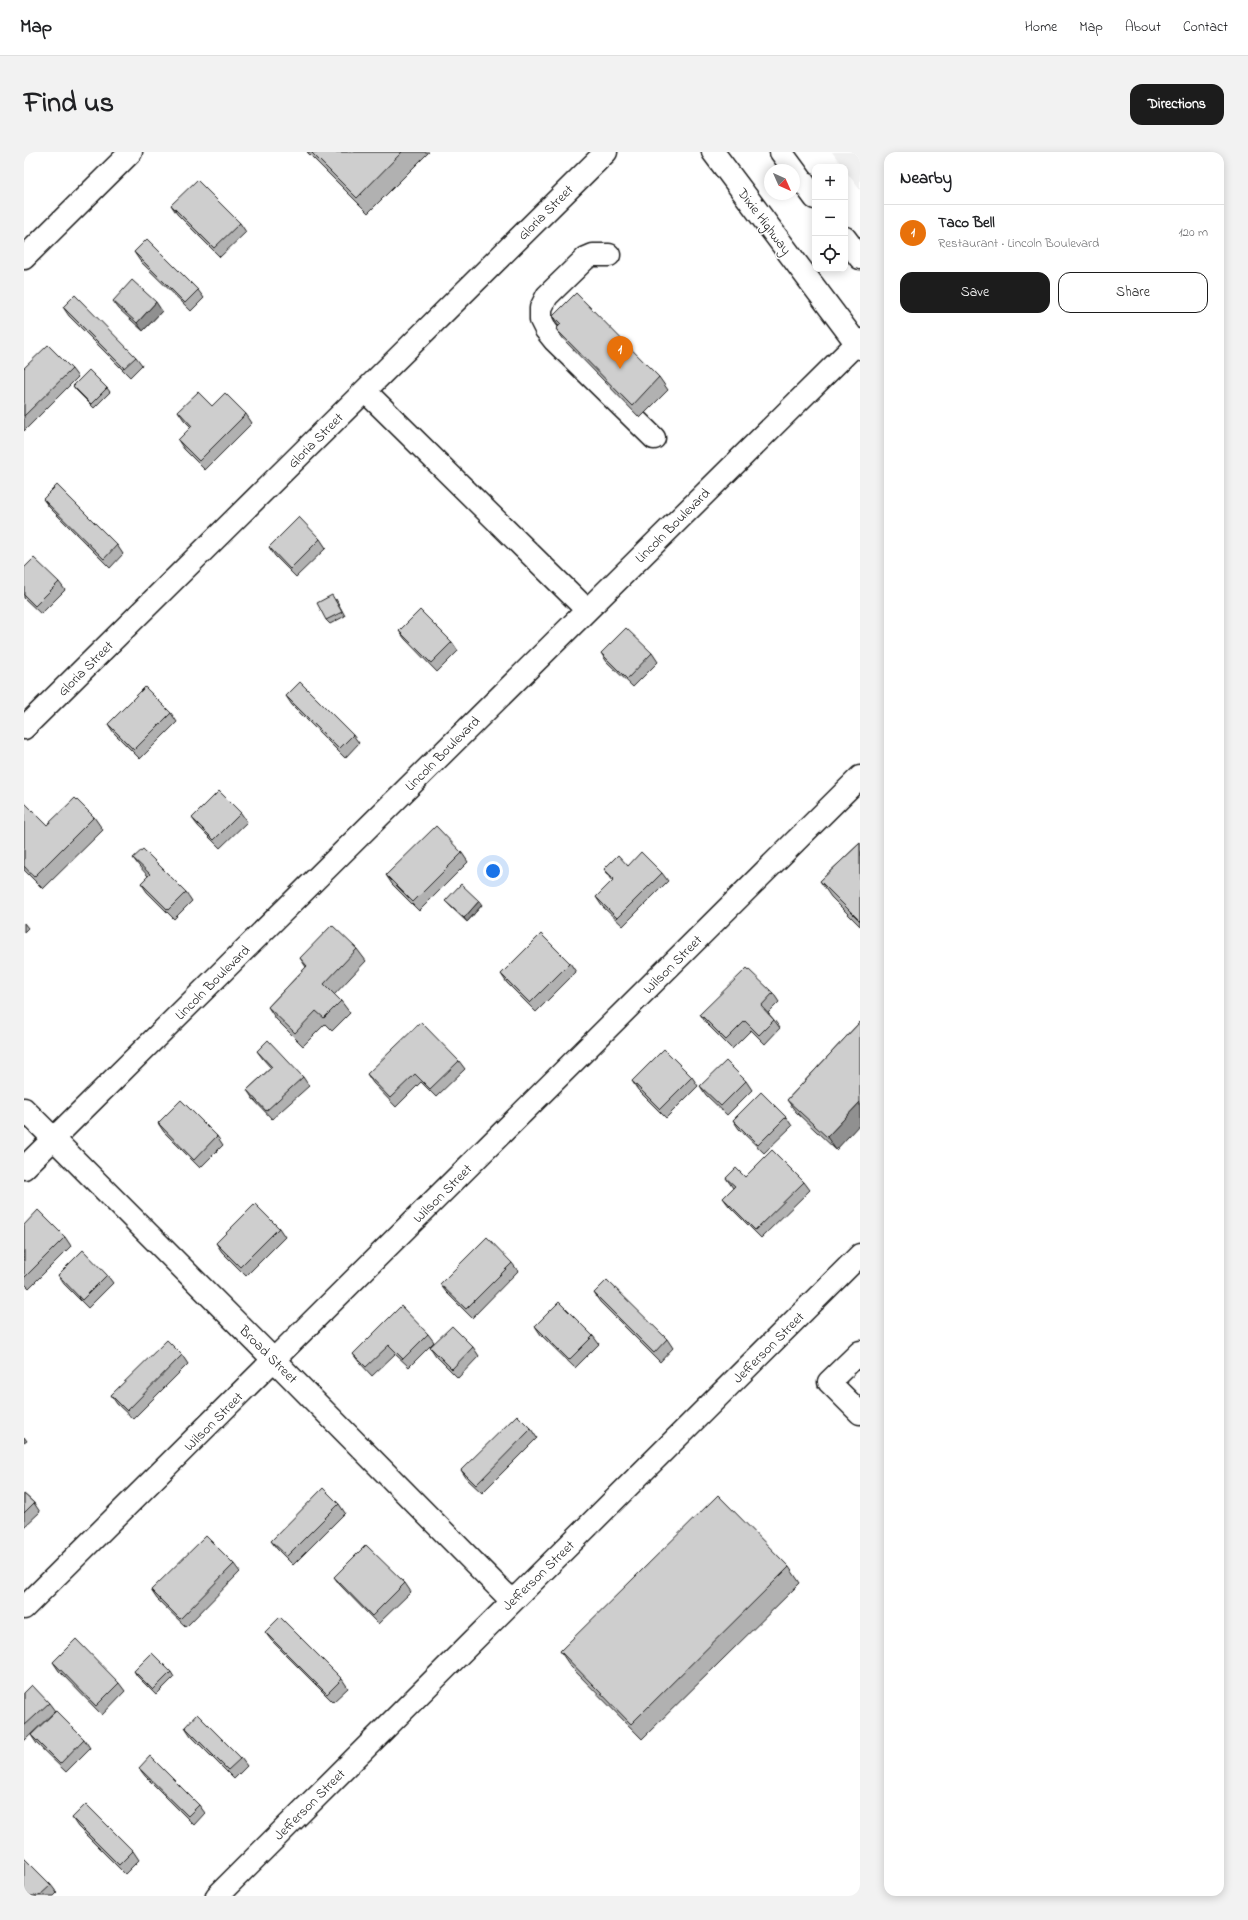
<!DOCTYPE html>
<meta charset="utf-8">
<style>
:root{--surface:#fff;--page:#f2f2f2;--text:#202124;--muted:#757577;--line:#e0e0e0;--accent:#1c1c1c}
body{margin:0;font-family:"Indie Flower",sans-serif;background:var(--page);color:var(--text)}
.controls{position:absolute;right:12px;top:12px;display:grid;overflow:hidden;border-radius:8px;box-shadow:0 2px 10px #0003}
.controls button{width:36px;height:36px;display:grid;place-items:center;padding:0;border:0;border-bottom:1px solid var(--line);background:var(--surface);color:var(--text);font:20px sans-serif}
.compass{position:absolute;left:740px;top:12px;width:36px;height:36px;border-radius:50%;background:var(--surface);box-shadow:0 2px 10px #0003;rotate:135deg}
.you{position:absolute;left:469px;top:719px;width:14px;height:14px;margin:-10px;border:3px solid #fff;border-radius:50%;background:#1a73e8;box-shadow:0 0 0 6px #1a73e833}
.badge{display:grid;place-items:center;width:26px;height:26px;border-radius:50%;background:var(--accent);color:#fff;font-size:13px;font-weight:700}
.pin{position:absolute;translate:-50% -33px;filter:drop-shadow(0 1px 2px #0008)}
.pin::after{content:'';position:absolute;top:21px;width:14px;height:12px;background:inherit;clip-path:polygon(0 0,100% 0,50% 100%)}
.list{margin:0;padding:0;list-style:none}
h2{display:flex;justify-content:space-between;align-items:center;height:52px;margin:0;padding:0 16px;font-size:17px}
h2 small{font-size:13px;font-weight:400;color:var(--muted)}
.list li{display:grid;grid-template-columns:26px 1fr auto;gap:12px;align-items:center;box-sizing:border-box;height:56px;padding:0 16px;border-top:1px solid var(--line)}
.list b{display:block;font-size:15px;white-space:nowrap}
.list p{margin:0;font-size:13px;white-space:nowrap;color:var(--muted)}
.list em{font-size:13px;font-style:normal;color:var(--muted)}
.actions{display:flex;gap:8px;padding:12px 16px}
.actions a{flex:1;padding:9px 0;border:1px solid var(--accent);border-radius:12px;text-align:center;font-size:14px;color:var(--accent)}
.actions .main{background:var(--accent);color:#fff}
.icon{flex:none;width:22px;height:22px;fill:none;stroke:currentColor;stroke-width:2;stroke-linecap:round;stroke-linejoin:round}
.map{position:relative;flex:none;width:836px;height:1744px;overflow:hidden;border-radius:12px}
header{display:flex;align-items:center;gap:24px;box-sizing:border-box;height:56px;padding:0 20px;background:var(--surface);border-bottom:1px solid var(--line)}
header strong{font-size:19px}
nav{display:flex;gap:22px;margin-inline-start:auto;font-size:14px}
.intro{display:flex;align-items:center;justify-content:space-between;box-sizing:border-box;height:96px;padding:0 24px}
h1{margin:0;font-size:28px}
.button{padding:10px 18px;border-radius:12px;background:var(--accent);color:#fff;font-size:14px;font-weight:700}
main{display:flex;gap:24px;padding:0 24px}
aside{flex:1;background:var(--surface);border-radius:12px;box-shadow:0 2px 10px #0003}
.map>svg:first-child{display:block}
</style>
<header>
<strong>Map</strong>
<nav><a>Home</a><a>Map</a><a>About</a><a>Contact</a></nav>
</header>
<div class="intro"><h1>Find us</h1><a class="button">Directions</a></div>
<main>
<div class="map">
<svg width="836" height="1744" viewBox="0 0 836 1744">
<rect width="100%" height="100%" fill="#fff"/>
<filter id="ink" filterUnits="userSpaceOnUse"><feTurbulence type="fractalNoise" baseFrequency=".025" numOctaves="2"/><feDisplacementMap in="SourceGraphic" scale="8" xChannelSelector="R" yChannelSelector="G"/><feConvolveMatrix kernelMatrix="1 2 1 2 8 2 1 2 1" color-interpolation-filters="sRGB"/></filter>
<g filter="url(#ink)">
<path fill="#f0f0f0" d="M808,0h28v38l-15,-20v-3h-2z"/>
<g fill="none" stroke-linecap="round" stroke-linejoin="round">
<defs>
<path id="minor" d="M585,103h-16l-7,3 -39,38 -6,12v12l5,10 8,10 100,98
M0,106l107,-106
M341,239l222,219
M0,576l582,-576
M0,957l250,251 238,241
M0,1016l836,-828
M836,1200l-31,30 31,31
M0,1456l836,-831
M193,1744l643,-641"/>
<path id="major" d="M689,0l147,196
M757,0l34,46
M821,86l15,20"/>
</defs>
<use href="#minor" stroke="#1c1c1c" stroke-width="25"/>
<use href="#major" stroke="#1c1c1c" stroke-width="25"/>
<use href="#minor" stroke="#fff" stroke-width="22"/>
<use href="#major" stroke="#fff" stroke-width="22"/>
</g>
<path fill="#b1b1b1" stroke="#1c1c1c" d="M283,0h122l-61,61z
M147,53l69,18 6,9 -26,25 -43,-43z
M110,100l64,38 6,8 -13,13 -51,-50z
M89,149l49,10 -19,20 -24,-22z
M39,155l73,50 6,8 -12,12 -61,-61z
M529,164l106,61 9,13 -28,28 -75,-77 -9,-12 3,-3z
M0,216l48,1 6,8 -54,54z
M49,234l34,2 3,4 -16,16 -18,-18z
M188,254l34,8 6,9 -47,47 -21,-21 -6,-9 13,-13 -7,-7 -6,-9z
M19,347l74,46 6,9 -13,14 -61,-61z
M296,387l6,9 -30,29 -21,-21 -6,-9z
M0,416l35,14 6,8 -24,24 -17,-16z
M312,447l9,17 -15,8 -4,-4z
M375,479l53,11 6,9 -21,21 -32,-33z
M577,501h51l6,9 -25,25 -26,-25z
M262,544l67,39 6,8 -14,15 -53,-53z
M147,561l6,9 -37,37 -26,-26 -6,-9z
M0,650l23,23 47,-8 9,13 -60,59 -19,-19z
M217,661l6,9 -27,26 -22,-22 -6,-8z
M836,691v83l-29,-29 -11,-16z
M438,701l6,9 -49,49 -27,-27 -6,-9z
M109,706l53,34 6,9 -18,18 -27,-27 -6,-9 7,-7 -9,-10z
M604,714l34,7 6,8 -45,45 -21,-20 -6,-9 17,-16 -9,-12z
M421,749l37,4 -15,17 -18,-17z
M0,771l4,5 -4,4z
M333,797l9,12 -32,34 7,6 9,12 -18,18 -7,-7 -22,22 -27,-27 -8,-12 38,-40 -6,-9z
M546,811l6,9 -40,40 -29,-29 -6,-9z
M749,841l6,9 -11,11 6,7 6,8 -15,16 -14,-14 -19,19 -26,-26 -6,-9z
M836,870l-24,128 -40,-38 -9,-12z
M233,899l46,26 6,9 -37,33 -19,-20 -6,-9 24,-22 -8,-9z
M435,909l6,8 -29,28 -15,-15 -25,25 -23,-24 -6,-9z
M668,925l6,9 -32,32 -28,-28 -6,-9z
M722,929l6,9 -25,25 -21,-20 -6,-9z
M762,965l6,9 -28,27 -25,-24 -6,-9z
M134,971l59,13 6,9 -23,23 -36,-36z
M721,1025l59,5 6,8 -49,48 -32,-32 -6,-8 10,-10 -7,-10z
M0,1073l41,12 6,9 -42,42 -5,-5z
M255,1076l6,9 -39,39 -24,-24 -6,-9z
M488,1111l6,8 -46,47 -26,-26 -6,-8z
M34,1123h49l6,8 -25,25 -24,-24z
M570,1141l73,46 6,9 -13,14 -60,-60z
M511,1174l58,10 6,8 -24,24 -34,-33z
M404,1182l6,8 -25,25 -14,-13 -23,22 -13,-14 -6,-8z
M406,1195h43l6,9 -21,22 -22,-22z
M158,1203l6,9 -55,55 -16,-15 -6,-9z
M507,1277l6,9 -55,55 -15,-14 -6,-9z
M0,1285l3,4 -3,2z
M0,1342l10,9 6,9 -16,15z
M315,1352l6,9 -52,52 -16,-16 -6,-8z
M210,1412l6,8 -54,55 -29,-28 -6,-9z
M765,1415l11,16 -158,156 -71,-72 -11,-16z
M310,1425l71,6 6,9 -33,32 -38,-39z
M241,1480l77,47 6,9 -15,14 -62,-62z
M29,1510l66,21 6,8 -23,24 -43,-44z
M110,1519l37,1 3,5 -18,18 -19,-19z
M0,1541l25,10 6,8 -31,30z
M161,1575l56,31 6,8 -13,13 -43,-43z
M7,1583l53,4 6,9 -24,24 -29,-28z
M115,1616l60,37 6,8 -11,12 -49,-49z
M48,1666l61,33 6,9 -14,14 -47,-47z
M27,1733l6,8 -3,3h-30z"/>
<path fill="#909090" stroke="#1c1c1c" d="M132,150l6,9 -19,20 -6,-8z
M455,749l3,4 -15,17 -3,-4z
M836,950v22l-24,26 -9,-13z"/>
<path fill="#cecece" stroke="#1c1c1c" d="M287,0h91l-45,46z
M173,28l43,43 -26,25 -43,-43z
M123,87l51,51 -13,13 -51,-51z
M108,128l24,22 -19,21 -24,-22z
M552,141l83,84 -27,29 -76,-77 5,-5 -8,-8z
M51,143l61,62 -12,11 -61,-61z
M24,193l24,24 -48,47v-48z
M65,218l18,18 -16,16 -18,-18z
M174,240l14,14 13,-13 21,21 -47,47 -21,-21 14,-14 -14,-15z
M33,333l60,60 -13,14 -61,-60z
M275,365l21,22 -30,30 -21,-22z
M10,406l25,24 -24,24 -11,-11v-27z
M308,443l10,17 -16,8 -9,-17z
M396,458l32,32 -21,21 -32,-32z
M602,476l26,25 -25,26 -26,-26z
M276,530l53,53 -14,14 -53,-53z
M121,535l26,26 -37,37 -26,-26z
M195,639l22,22 -27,27 -22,-22z
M51,646l19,19 -60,60 -10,-11v-64l23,23z
M412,674l26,27 -49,49 -27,-27z
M836,691v78l-40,-40z
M119,697l43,43 -18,18 -27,-27 9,-9 -17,-16z
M617,700l21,21 -45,45 -21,-21 18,-18 -10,-10 14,-14 10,11z
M437,732l18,17 -15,17 -19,-17z
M308,773l25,24 -33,35 17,17 -17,17 -8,-7 -21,22 -27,-26 39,-41 -7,-8z
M517,782l29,29 -40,40 -29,-29z
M723,816l26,25 -12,13 13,14 -15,15 -14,-14 -19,19 -26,-26z
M397,870l38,39 -29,28 -15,-15 -25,24 -23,-24z
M836,870v80l-33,35 -40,-37z
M244,888l35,37 -37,34 -19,-21 25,-23 -15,-16z
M640,897l28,28 -32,32 -28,-28z
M702,909l20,20 -25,25 -21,-20z
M737,940l25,25 -28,28 -25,-25z
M157,948l36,36 -23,24 -36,-37z
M748,998l32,32 -49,48 -32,-32 12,-12 -9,-8 10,-10 9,9z
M231,1052l24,24 -39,39 -24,-24z
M14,1058l27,27 -41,41v-53z
M463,1085l25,26 -46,46 -26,-25z
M59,1098l24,25 -25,25 -24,-25z
M583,1128l60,59 -13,14 -60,-60z
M535,1150l34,34 -24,24 -34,-34z
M377,1154l27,28 -25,25 -14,-14 -23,22 -13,-13z
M428,1174l21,21 -21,22 -22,-22z
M143,1188l15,15 -55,56 -16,-16z
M493,1263l14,14 -55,56 -15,-15z
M299,1336l16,16 -52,52 -16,-15z
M0,1342l10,9 -10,10z
M694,1343l71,72 -158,157 -71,-73z
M182,1384l28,28 -54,55 -29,-29z
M342,1393l39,38 -33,33 -38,-39z
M256,1465l62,62 -15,15 -62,-62z
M52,1487l43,44 -23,23 -43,-44z
M128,1501l19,19 -18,18 -19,-19z
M8,1533l17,18 -25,23v-33z
M32,1559l28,28 -24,25 -29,-29z
M173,1562l44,44 -13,12 -43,-43z
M126,1604l49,49 -11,11 -49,-48z
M62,1652l47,47 -14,14 -47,-47z
M0,1706l27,27 -12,11h-15z"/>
</g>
<g text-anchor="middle" stroke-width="3" stroke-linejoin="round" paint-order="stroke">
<g font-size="14" fill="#1c1c1c" stroke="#fff">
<text transform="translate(521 60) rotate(-45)" y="5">Gloria Street</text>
<text transform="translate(741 69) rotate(53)" y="5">Dixie Highway</text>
<text transform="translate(291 288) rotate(-45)" y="5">Gloria Street</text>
<text transform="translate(648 373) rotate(-45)" y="5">Lincoln Boulevard</text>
<text transform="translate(61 516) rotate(-45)" y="5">Gloria Street</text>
<text transform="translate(418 601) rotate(-45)" y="5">Lincoln Boulevard</text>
<text transform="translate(648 812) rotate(-45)" y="5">Wilson Street</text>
<text transform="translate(188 830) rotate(-45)" y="5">Lincoln Boulevard</text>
<text transform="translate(418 1041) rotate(-45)" y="5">Wilson Street</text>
<text transform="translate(744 1195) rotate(-45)" y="5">Jefferson Street</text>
<text transform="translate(245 1202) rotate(45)" y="5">Broad Street</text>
<text transform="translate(189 1269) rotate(-45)" y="5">Wilson Street</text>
<text transform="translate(514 1423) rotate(-44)" y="5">Jefferson Street</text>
<text transform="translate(285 1652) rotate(-45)" y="5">Jefferson Street</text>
</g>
</g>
</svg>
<div class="controls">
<button>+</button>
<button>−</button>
<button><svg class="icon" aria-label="locate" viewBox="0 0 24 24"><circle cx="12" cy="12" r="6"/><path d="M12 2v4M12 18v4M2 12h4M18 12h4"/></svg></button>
</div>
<svg class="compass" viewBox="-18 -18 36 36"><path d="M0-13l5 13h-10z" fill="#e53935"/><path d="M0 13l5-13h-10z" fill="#757577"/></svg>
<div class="you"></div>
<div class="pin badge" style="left:596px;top:217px;background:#e8710a">1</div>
</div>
<aside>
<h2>Nearby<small></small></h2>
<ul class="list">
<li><span class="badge" style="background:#e8710a">1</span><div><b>Taco Bell</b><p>Restaurant · Lincoln Boulevard</p></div><em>120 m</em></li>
</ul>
<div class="actions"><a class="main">Save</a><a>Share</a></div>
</aside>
</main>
